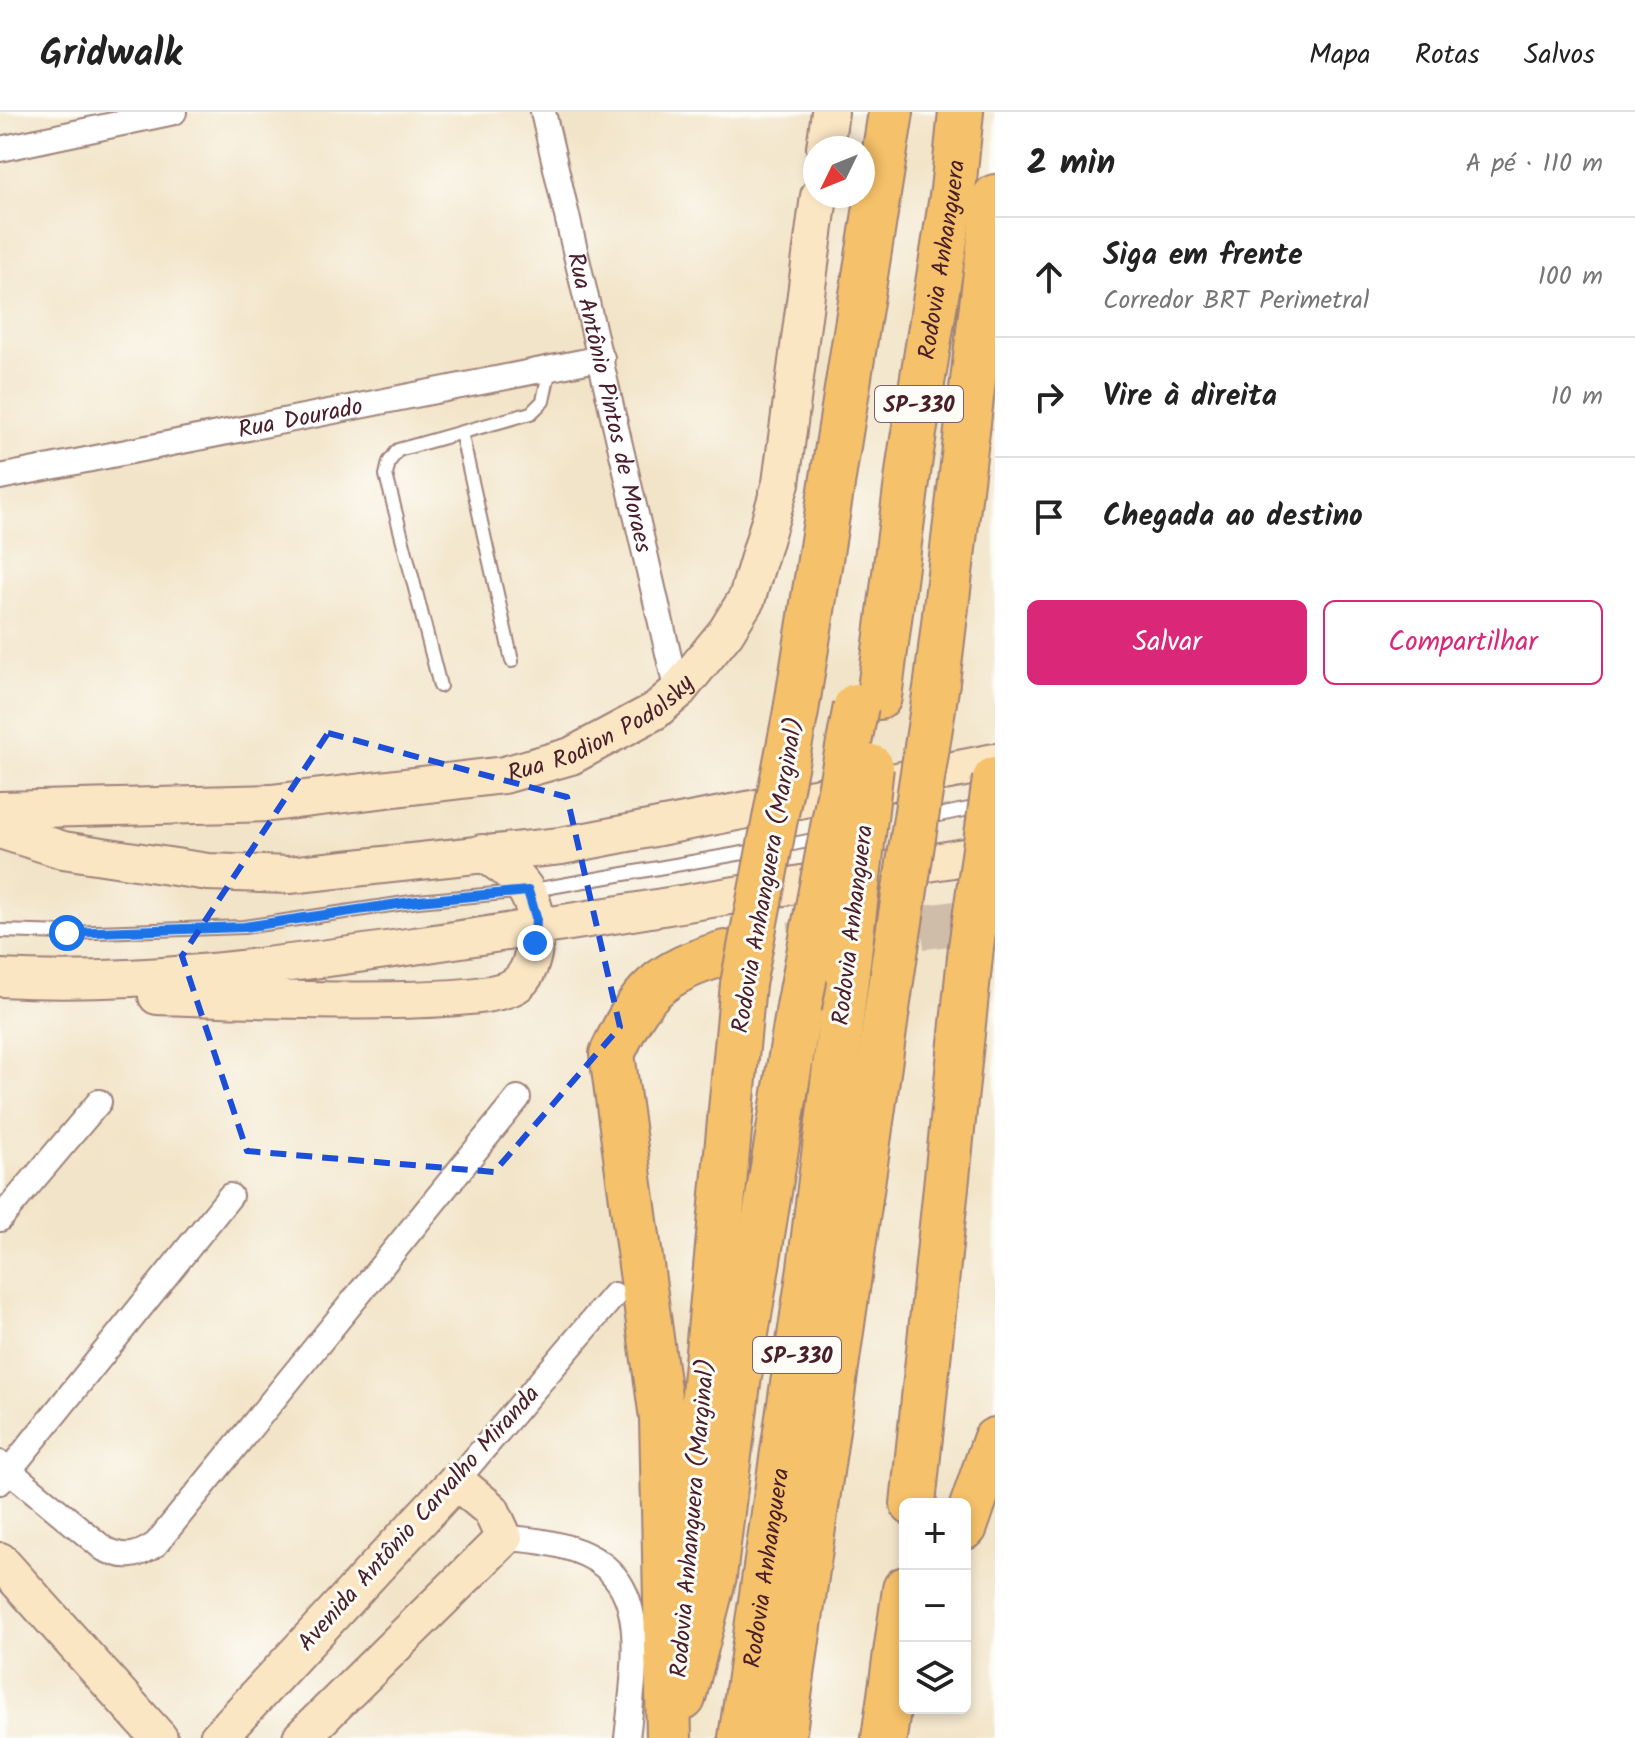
<!DOCTYPE html>
<html lang="pt">
<meta charset="utf-8">
<style>
:root{--surface:#fff;--page:#f6f6f6;--text:#222;--muted:#767676;--line:#e0e0e0;--accent:#db2777}
body{margin:0;font-family:Kalam,sans-serif;background:var(--page);color:var(--text)}
.controls{position:absolute;right:24px;bottom:24px;display:grid;overflow:hidden;border-radius:12px;box-shadow:0 4px 12px #0003}
.controls button{width:72px;height:72px;display:grid;place-items:center;padding:0;border:0;border-bottom:2px solid var(--line);background:var(--surface);color:var(--text);font:40px sans-serif}
.compass{position:absolute;left:803px;top:24px;width:72px;height:72px;border-radius:50%;background:var(--surface);box-shadow:0 4px 12px #0003;rotate:227deg}
.stop{position:absolute;width:24px;height:24px;margin:-18px;border:6px solid #1a73e8;border-radius:50%;background:#fff}
.stop.end{background:#1a73e8;border-color:#fff;box-shadow:0 2px 8px #0008}
.list{margin:0;padding:0;list-style:none}
h2{display:flex;justify-content:space-between;align-items:center;height:104px;margin:0;padding:0 32px;font-size:34px}
h2 small{font-size:26px;font-weight:400;color:var(--muted)}
.list li{display:grid;grid-template-columns:52px 1fr auto;gap:24px;align-items:center;box-sizing:border-box;height:120px;padding:0 32px;border-top:2px solid var(--line)}
.list b{display:block;font-size:30px;white-space:nowrap}
.list p{margin:0;font-size:26px;white-space:nowrap;color:var(--muted)}
.list em{font-size:26px;font-style:normal;color:var(--muted)}
.actions{display:flex;gap:16px;padding:24px 32px}
.actions a{flex:1;padding:18px 0;border:2px solid var(--accent);border-radius:12px;text-align:center;font-size:28px;color:var(--accent)}
.actions .main{background:var(--accent);color:#fff}
.icon{flex:none;width:44px;height:44px;fill:none;stroke:currentColor;stroke-width:2;stroke-linecap:round;stroke-linejoin:round}
.map{position:relative;flex:none;width:995px;height:1626px;overflow:hidden}
header{display:flex;align-items:center;gap:48px;box-sizing:border-box;height:112px;padding:0 40px;background:var(--surface);border-bottom:2px solid var(--line)}
header strong{font-size:38px}
nav{display:flex;gap:44px;margin-inline-start:auto;font-size:28px}
main{display:flex}
aside{flex:1;background:var(--surface)}
.map>svg:first-child{display:block}
</style>
<header>
<strong>Gridwalk</strong>
<nav><a>Mapa</a><a>Rotas</a><a>Salvos</a></nav>
</header>
<main>
<div class="map">
<svg width="995" height="1626" viewBox="0 0 995 1626">
<rect width="100%" height="100%" fill="#fdfcf7"/>
<filter id="ink" filterUnits="userSpaceOnUse"><feTurbulence type="fractalNoise" baseFrequency=".0125" numOctaves="2"/><feDisplacementMap in="SourceGraphic" scale="16" xChannelSelector="R" yChannelSelector="G"/><feConvolveMatrix kernelMatrix="1 2 1 2 8 2 1 2 1" color-interpolation-filters="sRGB"/></filter>
<filter id="wash" filterUnits="userSpaceOnUse"><feTurbulence type="fractalNoise" baseFrequency=".006" numOctaves="4" result="noise"/><feDisplacementMap in="SourceGraphic" scale="32" xChannelSelector="R" yChannelSelector="G"/><feGaussianBlur stdDeviation="1.8" result="paint"/><feColorMatrix in="noise" values="0 0 0 0 0 0 0 0 0 0 0 0 0 0 0 0 0 1.4 0 .05"/><feComposite in="paint" operator="in"/></filter>
<g filter="url(#wash)">
<rect width="100%" height="100%" fill="#f2e4c8"/>
</g>
<g filter="url(#ink)">
<g fill="none" stroke-linecap="round" stroke-linejoin="round">
<path stroke="#d0bda9" stroke-width="44" stroke-dasharray="44 22" stroke-linecap="butt" d="M725,841l270,-35"/>
<defs>
<path id="lane" d="M461,320l51,229
M440,574l-54,-211 3,-13 9,-12 133,-37 12,-12 7,-33
M924,706l60,-12
M778,735l45,-9
M0,819l67,2 177,-6 174,-26 110,-10 232,-41"/>
<g id="street">
<path id="s1" d="M543,0l134,580"/>
<path d="M0,37l174,-37"/>
<path id="s2" d="M0,365l602,-119"/>
<path d="M0,1107l99,-117"/>
<path d="M0,1351l104,86c21,10 33,8 52,-5l362,-446"/>
<path d="M456,1369l158,-186"/>
<path d="M0,1370l230,-286"/>
<path d="M504,1426c148,7 137,81 123,200"/>
</g>
<g id="secondary">
<path d="M825,36l5,-36"/>
<path id="s3" d="M0,698l271,-7 233,-28 67,-19 84,-45 22,-19 49,-60 21,-34 34,-115 38,-287"/>
<path d="M0,718l63,20 145,22 81,3 272,-29 434,-84"/>
<path d="M0,866c141,8 282,-13 421,-33 192,-28 383,-62 574,-93"/>
<path d="M157,884c57,1 327,15 360,-12 16,-13 18,-38 19,-57 1,-36 -25,-58 -54,-74"/>
<path d="M0,1449l159,177"/>
<path d="M218,1626l238,-257 35,29 13,28 -203,200"/>
</g>
<g id="highway">
<path d="M937,570l58,-485"/>
<path id="s4" d="M879,585l31,-239 43,-268 8,-78"/>
<path d="M796,599l95,-599"/>
<path d="M913,1392l58,-557"/>
<path d="M965,1415l30,-87"/>
<path d="M689,1439l54,-567"/>
<path d="M683,1586l31,-122 24,-193 61,-376"/>
<path d="M669,1626l-7,-320 -50,-364c28,-62 47,-82 113,-101"/>
<path id="s5" d="M741,1626l69,-470 37,-297"/>
<path d="M783,1626l110,-771"/>
<path d="M884,1626l21,-149"/>
</g>
</defs>
<use href="#lane" stroke="#9e827a" stroke-width="16"/>
<use href="#street" stroke="#9e827a" stroke-width="28"/>
<use href="#secondary" stroke="#9e827a" stroke-width="40"/>
<use href="#highway" stroke="#9e827a" stroke-width="48"/>
<use href="#lane" stroke="#fff" stroke-width="12"/>
<use href="#street" stroke="#fff" stroke-width="24"/>
<use href="#secondary" stroke="#fbe6c4" stroke-width="36"/>
<use href="#highway" stroke="#f5c16b" stroke-width="44"/>
<defs>
<path id="highway-bridge" d="M971,835l24,-168
M893,855l44,-285
M847,859l24,-204
M743,872l53,-273
M799,895l57,-301"/>
</defs>
<use href="#highway-bridge" stroke="#9e827a" stroke-width="48" stroke-linecap="butt"/>
<use href="#highway-bridge" stroke="#f5c16b" stroke-width="44"/>
</g>
</g>
<g fill="none" stroke-linecap="round" stroke-linejoin="round" filter="url(#ink)">
<path stroke="#1a73e8" stroke-width="10" d="M67,821l177,-6 174,-26 110,-10 8,26 -1,26"/>
</g>
<path fill="none" stroke="#1d4ed8" stroke-width="6" stroke-dasharray="16 10" stroke-linejoin="round" d="M328,621l239,64 53,230 -126,145 -247,-21 -65,-195z"/>
<g text-anchor="middle" stroke-width="6" stroke-linejoin="round" paint-order="stroke">
<g fill="#fdfcf7" stroke="#806168" stroke-width="2">
<rect x="875" y="274" width="88" height="36" rx="6"/>
<rect x="753" y="1225" width="88" height="36" rx="6"/>
</g>
<g font-size="22" font-weight="bold" fill="#4a1f2b">
<text x="919" y="300">SP-330</text>
<text x="797" y="1251">SP-330</text>
</g>
<g font-size="24" fill="#4a1f2b" stroke="#fdfcf7">
<text dy="8" stroke="none"><textPath href="#s4" startOffset="442">Rodovia Anhanguera</textPath></text>
<text dy="8" stroke="none"><textPath href="#s1" startOffset="298">Rua Antônio Pintos de Moraes</textPath></text>
<text dy="8" stroke="none"><textPath href="#s2" startOffset="306">Rua Dourado</textPath></text>
<text dy="8" stroke="none"><textPath href="#s3" startOffset="614">Rua Rodion Podolsky</textPath></text>
<text transform="translate(767 763) rotate(-80)" y="8">Rodovia Anhanguera (Marginal)</text>
<text transform="translate(852 813) rotate(-83)" y="8">Rodovia Anhanguera</text>
<text transform="translate(418 1406) rotate(-48)" y="8">Avenida Antônio Carvalho Miranda</text>
<text transform="translate(692 1406) rotate(-85)" y="8">Rodovia Anhanguera (Marginal)</text>
<text dy="8" stroke="none"><textPath href="#s5" startOffset="172">Rodovia Anhanguera</textPath></text>
</g>
</g>
</svg>
<div class="controls">
<button>+</button>
<button>−</button>
<button><svg class="icon" aria-label="layers" viewBox="0 0 24 24"><path d="M12 4l9 5-9 5-9-5zM3 14l9 5 9-5"/></svg></button>
</div>
<svg class="compass" viewBox="-18 -18 36 36"><path d="M0-13l5 13h-10z" fill="#e53935"/><path d="M0 13l5-13h-10z" fill="#767676"/></svg>
<div class="stop" style="left:67px;top:821px"></div>
<div class="stop end" style="left:535px;top:831px"></div>
</div>
<aside>
<h2>2 min<small>A pé · 110 m</small></h2>
<ul class="list">
<li><svg class="icon" aria-label="ahead" viewBox="0 0 24 24"><path d="M12 20V5M6 11l6-6 6 6"/></svg><div><b>Siga em frente</b><p>Corredor BRT Perimetral</p></div><em>100 m</em></li>
<li><svg class="icon" aria-label="right" viewBox="0 0 24 24"><path d="M7 20v-9h11M14 6l5 5-5 5"/></svg><div><b>Vire à direita</b></div><em>10 m</em></li>
<li><svg class="icon" aria-label="arrive" viewBox="0 0 24 24"><path d="M6 21V4h12l-3 4 3 4H6"/></svg><div><b>Chegada ao destino</b></div></li>
</ul>
<div class="actions"><a class="main">Salvar</a><a>Compartilhar</a></div>
</aside>
</main>
